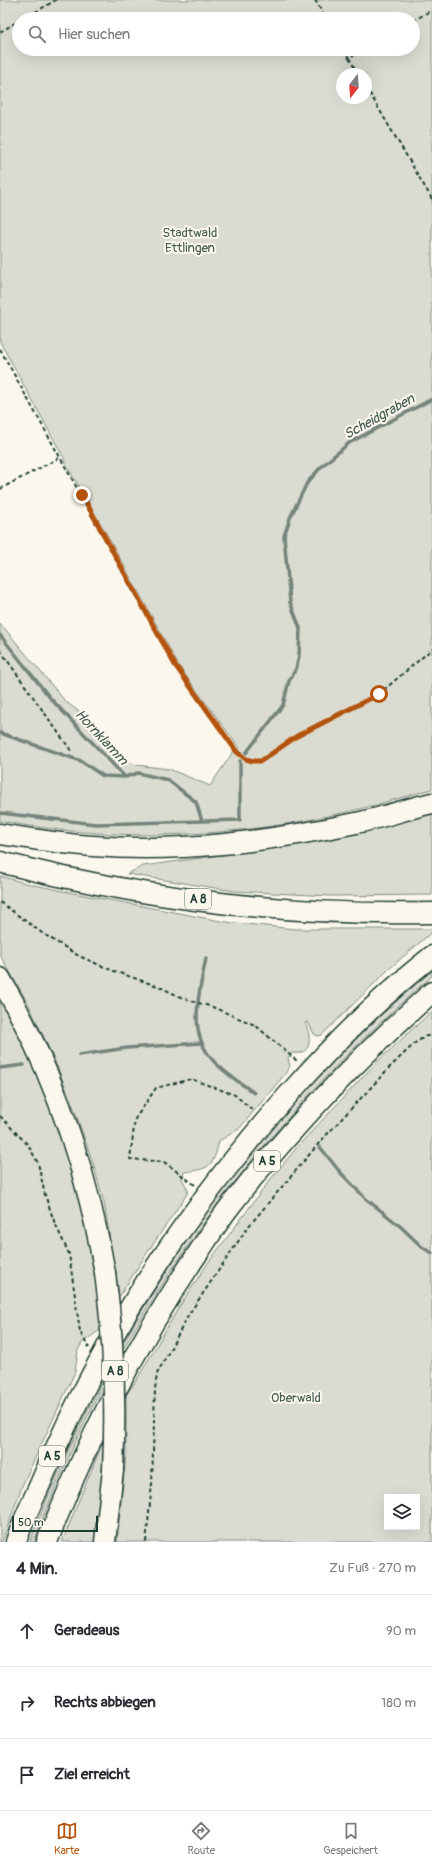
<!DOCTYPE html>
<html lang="de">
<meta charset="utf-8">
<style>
:root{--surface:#fff;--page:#f7f7f7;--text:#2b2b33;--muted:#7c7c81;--line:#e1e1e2;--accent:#b45309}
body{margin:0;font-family:Pangolin,sans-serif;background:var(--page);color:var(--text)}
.controls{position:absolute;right:12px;bottom:12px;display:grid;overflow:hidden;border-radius:0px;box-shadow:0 4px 16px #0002}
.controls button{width:36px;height:36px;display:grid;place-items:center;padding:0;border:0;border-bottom:1px solid var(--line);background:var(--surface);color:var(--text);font:20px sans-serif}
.compass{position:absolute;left:336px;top:68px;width:36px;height:36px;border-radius:50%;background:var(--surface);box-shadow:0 4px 16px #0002;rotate:197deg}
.scale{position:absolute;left:12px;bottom:10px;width:86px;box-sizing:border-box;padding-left:4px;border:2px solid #1f3d34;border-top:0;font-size:11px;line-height:14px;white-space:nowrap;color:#1f3d34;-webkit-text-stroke:3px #fbf7ec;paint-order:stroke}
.stop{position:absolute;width:12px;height:12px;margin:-9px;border:3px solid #b45309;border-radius:50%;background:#fff}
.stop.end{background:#b45309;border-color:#fff;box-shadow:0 1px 4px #0008}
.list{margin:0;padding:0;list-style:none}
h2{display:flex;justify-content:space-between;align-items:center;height:52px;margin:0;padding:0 16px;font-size:17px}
h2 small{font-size:13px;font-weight:400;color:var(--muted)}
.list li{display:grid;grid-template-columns:26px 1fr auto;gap:12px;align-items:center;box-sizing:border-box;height:72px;padding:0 16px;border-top:1px solid var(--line)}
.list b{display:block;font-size:15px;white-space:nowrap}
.list em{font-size:13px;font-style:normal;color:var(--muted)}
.icon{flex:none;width:22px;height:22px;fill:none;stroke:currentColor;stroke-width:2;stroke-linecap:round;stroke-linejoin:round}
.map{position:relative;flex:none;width:432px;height:1542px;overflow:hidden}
.search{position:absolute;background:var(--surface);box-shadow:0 4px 16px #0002;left:12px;right:12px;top:12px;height:44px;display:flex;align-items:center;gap:10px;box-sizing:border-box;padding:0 14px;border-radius:22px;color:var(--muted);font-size:15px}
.sheet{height:268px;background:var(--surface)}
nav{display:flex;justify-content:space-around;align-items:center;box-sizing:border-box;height:56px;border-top:1px solid var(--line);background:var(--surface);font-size:11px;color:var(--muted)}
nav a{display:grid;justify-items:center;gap:2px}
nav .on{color:var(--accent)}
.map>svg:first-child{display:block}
</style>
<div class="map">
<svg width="432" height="1542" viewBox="0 0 432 1542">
<rect width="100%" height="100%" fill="#fbf7ec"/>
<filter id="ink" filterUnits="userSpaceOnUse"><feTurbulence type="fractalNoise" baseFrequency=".025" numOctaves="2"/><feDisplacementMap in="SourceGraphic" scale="8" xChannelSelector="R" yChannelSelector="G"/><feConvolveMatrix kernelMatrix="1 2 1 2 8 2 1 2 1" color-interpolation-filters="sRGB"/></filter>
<g filter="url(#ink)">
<path fill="#dbdcd1" stroke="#7d8c82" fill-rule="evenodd" d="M0,0h432v789c-36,10 -72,21 -109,28 -105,22 -217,24 -323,4v-198l60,72 6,7 15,11 8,14 21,22 13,10 13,6 33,4 41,17 23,-34 7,-3 -60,-81 -69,-126 -46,-79 -1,-5 -64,-116zM19,19h394v30h-394zM342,74h24v24h-24z
M432,814v81l-101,1 -97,-5 -107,-17 16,-8 151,-21 59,-12z
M0,876l25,7 43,9 158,30 69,7h137v3l-43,37 -67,66 -4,1 -4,-2 -6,-12 -3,1c7,14 7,33 -13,30l-4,5 2,8 -5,8 -46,55 -20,12c-6,26 -9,28 -35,31l-2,7 6,11 -1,4 -42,62 -26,41 -15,-95 -12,-42 -20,-57 -18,-44 -25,-54 -29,-50z
M432,971v5c-177,152 -318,346 -398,566h-4c83,-219 220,-421 402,-571z
M0,998c47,86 78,178 95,274 4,19 4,38 6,57l-19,14 -4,7 -3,22 -53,114 -20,56h-2z
M432,1011v531h-315l9,-88v-59l10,-14 43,-74 29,-44 62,-83 28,-34 58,-62 21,-22zM387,1497h30v30h-30z
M105,1437l-1,45 -8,60h-34z"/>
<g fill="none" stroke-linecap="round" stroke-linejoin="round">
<path stroke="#74847b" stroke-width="3.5" d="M0,635l51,64 74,78 13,-4 30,7 28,22 6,19
M0,733l81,28 22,15 22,1
M246,753l37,-48 6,-24 7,-12 3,-13 1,-28 -10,-26 -6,-66 6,-18 17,-35 14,-16 28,-24 83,-44
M0,813l96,11 144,-4v-59
M206,958c-6,33 -19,71 5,100 10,13 30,25 43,35
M79,1055l48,-7 74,-5
M0,1068l24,-3
M320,1147l20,25 25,26 35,28 22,21 10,6"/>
<defs>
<path id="highway" d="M0,834c31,5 62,10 93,12 88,7 177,-5 263,-23 25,-5 50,-14 76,-20
M0,862c140,36 288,54 432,51
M0,978c53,92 87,191 105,295
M16,1542c7,-23 19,-45 28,-67 59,-140 144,-267 244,-380 44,-50 92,-98 144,-139
M47,1542c40,-102 90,-199 151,-289 11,-16 21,-33 33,-48 60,-77 128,-148 201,-213
M105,1542l8,-72"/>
</defs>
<use href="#highway" stroke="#1f3d34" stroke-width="23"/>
<path stroke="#1f3d34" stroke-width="2" stroke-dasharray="4 3" stroke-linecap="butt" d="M315,0l11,19
M23,19l33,-19
M413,21l19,-11
M0,32l19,-11
M344,49l5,9 16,-9
M349,58l9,16
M366,87l66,112
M0,349l175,316 62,87 9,7 7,2h8l36,-25 82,-42 53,-45
M0,489l59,-31
M0,650l72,102
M0,902l42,31 37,23 32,14 49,17 27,13 23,6 45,19 42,36
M0,1116l28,29 10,18 7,32 9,26 15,33 11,78 9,16
M195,1185l-31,-23 -34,-3 5,-40 21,-31 35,-9 44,16 19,16
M146,1542l6,-58 3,-95 2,-15 32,-60 59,-87 72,-85 70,-75 25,-24 11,-7h6"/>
<use href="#highway" stroke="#fbf7ec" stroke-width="20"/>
<defs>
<path id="highway-bridge" d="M105,1273c9,66 11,131 8,197"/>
</defs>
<use href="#highway-bridge" stroke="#1f3d34" stroke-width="23" stroke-linecap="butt"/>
<use href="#highway-bridge" stroke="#fbf7ec" stroke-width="20"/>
</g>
</g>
<g fill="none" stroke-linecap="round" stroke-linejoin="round" filter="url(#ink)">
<path stroke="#b45309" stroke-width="5" d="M82,495l93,170 62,87 9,7 7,2h8l36,-25 82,-42"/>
</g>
<g text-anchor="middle" stroke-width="4" stroke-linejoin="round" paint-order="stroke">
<g fill="#fbf7ec" stroke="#61756b" stroke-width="1">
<rect x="185" y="889" width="26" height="20" rx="3"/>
<rect x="254" y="1151" width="26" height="20" rx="3"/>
<rect x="102" y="1361" width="26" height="20" rx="3"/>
<rect x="39" y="1446" width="26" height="20" rx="3"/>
</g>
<g font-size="12" font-weight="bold" fill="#1f3d34">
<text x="198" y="903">A 8</text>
<text x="267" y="1165">A 5</text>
<text x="115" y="1375">A 8</text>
<text x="52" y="1460">A 5</text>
</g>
<g font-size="13" fill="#455d53" stroke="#fbf7ec">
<text x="190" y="237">Stadtwald<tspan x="190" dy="15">Ettlingen</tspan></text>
<text x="296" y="1402">Oberwald</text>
</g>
<g font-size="14" font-style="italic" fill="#425b52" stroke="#fbf7ec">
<text transform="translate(379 416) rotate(-29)" y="5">Scheidgraben</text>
<text transform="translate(102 737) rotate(47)" y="5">Hornklamm</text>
</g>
</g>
</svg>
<div class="controls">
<button><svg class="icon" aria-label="layers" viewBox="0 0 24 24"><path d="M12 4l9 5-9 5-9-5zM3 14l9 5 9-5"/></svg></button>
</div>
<svg class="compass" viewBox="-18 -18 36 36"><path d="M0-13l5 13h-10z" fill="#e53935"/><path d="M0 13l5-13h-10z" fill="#7c7c81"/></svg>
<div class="scale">50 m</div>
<div class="stop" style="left:379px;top:694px"></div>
<div class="stop end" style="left:82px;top:495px"></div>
<div class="search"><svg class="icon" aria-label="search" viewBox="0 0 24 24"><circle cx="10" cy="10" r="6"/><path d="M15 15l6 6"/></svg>Hier suchen</div>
</div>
<section class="sheet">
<h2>4 Min.<small>Zu Fuß · 270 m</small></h2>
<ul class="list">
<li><svg class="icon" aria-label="ahead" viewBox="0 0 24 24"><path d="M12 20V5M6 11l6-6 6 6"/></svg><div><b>Geradeaus</b></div><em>90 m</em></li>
<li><svg class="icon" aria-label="right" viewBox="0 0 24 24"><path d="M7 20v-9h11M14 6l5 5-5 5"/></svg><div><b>Rechts abbiegen</b></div><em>180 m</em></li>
<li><svg class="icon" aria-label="arrive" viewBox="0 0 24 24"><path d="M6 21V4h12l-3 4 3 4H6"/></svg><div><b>Ziel erreicht</b></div></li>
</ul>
</section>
<nav>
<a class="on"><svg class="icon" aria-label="map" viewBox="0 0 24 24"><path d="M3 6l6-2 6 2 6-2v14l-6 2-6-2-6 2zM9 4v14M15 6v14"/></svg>Karte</a>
<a><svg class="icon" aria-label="directions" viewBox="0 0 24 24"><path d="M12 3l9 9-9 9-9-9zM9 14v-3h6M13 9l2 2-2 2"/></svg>Route</a>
<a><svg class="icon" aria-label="saved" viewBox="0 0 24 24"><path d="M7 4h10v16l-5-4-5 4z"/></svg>Gespeichert</a>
</nav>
